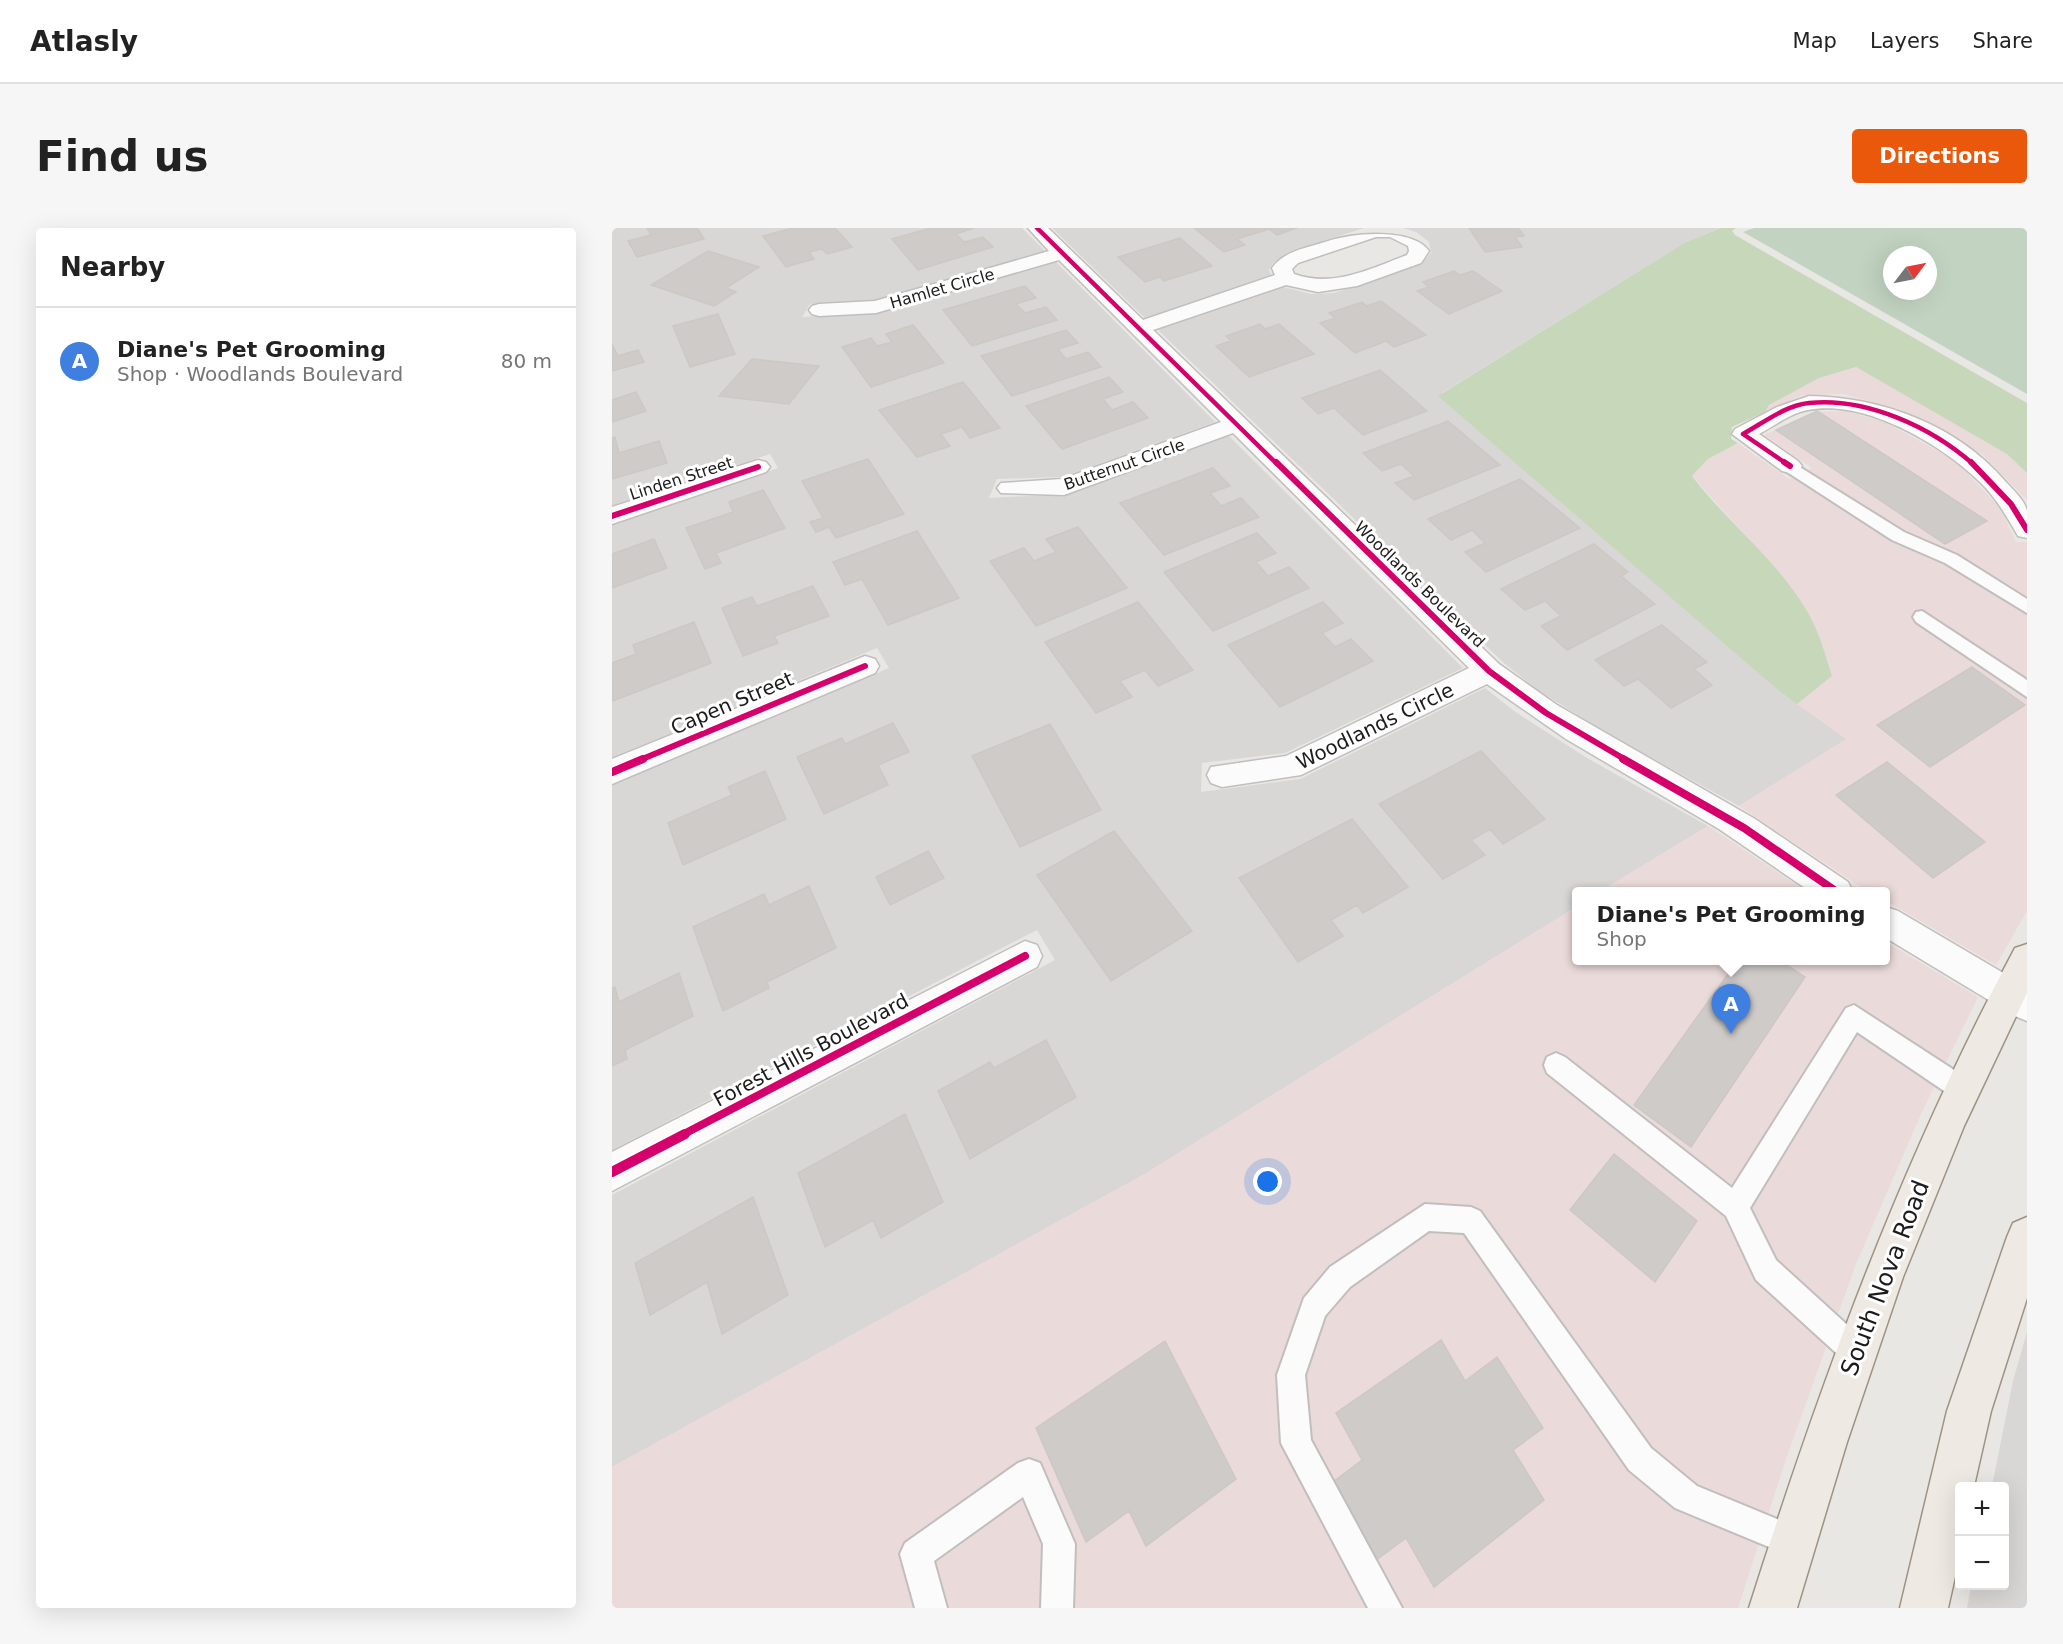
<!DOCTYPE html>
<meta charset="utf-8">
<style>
:root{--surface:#fff;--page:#f6f6f6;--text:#222;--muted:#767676;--line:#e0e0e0;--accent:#ea580c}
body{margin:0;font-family:"DejaVu Sans",sans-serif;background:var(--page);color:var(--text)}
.controls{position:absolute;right:18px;bottom:18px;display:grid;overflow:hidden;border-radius:6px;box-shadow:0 6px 24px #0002}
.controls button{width:54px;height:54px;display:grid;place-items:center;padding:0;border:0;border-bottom:2px solid var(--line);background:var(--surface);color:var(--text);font:30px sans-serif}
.compass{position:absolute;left:1271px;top:18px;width:54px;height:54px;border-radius:50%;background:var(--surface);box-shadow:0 6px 24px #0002;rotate:58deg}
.you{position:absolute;left:656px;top:954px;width:21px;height:21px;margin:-15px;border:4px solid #fff;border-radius:50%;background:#1a73e8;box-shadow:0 0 0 9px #1a73e833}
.badge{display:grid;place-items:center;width:39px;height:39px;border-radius:50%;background:var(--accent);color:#fff;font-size:20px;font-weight:700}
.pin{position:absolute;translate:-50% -50px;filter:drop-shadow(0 2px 3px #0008)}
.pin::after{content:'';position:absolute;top:32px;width:21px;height:18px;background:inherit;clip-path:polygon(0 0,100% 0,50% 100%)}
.popup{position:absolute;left:960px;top:659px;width:318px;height:78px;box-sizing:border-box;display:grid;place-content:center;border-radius:6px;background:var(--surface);filter:drop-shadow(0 2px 4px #0005);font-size:20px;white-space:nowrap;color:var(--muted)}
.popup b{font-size:22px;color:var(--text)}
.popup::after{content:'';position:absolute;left:50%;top:100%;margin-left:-12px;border:12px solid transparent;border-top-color:var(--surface)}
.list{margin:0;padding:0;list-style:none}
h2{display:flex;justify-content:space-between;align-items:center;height:78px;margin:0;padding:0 24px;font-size:26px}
h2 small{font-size:20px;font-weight:400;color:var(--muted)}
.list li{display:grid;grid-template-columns:39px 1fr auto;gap:18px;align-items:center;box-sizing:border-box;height:108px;padding:0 24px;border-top:2px solid var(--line)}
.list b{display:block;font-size:22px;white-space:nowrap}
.list p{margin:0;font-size:20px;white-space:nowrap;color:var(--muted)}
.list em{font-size:20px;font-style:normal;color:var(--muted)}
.map{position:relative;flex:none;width:1415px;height:1380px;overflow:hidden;border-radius:6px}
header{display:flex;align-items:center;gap:36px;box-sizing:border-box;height:84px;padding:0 30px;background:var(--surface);border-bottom:2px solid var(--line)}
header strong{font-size:28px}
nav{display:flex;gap:33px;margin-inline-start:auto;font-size:21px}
.intro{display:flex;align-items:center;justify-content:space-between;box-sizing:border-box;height:144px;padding:0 36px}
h1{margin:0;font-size:42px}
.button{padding:15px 27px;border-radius:6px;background:var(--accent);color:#fff;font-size:21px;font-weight:700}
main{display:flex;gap:36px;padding:0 36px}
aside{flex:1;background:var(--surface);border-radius:6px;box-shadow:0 6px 24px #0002}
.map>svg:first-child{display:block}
</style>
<header>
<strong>Atlasly</strong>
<nav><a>Map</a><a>Layers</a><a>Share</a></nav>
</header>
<div class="intro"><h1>Find us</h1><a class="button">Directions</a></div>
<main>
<aside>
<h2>Nearby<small></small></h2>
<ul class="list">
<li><span class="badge" style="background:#3f7fe0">A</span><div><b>Diane's Pet Grooming</b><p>Shop · Woodlands Boulevard</p></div><em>80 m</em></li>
</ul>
</aside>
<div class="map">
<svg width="1415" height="1380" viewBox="0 0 1415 1380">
<rect width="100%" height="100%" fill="#e9e7e4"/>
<path fill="#d8d7d5" d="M0,0h410l23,23 -169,50 -66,3 -8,13 78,-4 175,-52 160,161 -153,55 -65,2 -8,19 81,-4 159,-58 234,232 -178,85 -83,10 -1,29 99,-13 185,-91 29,23 73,47 121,68 -107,65 -25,1v15l-433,268 -531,292v-272l443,-235 -18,-30 -425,220v-365l277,-117 -12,-20 -265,110v-233l166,-57 -8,-14 -158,53z
M440,0h312l-75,24 -16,11 -4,7 2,6 -126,42z
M791,0h318l-37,15 -242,150 337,298 68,48 -108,67 -127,-70 -73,-45 -35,-28 -347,-334 126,-42 28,7 23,-1 87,-29 10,-11 -2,-11 -13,-10z
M1415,1104v276h-60l4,-22h33v-100h-12l21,-105z"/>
<path fill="#ebdada" d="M1244,139l152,87 19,19v27l-45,-46 -80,-44 -59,-16 -40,1 -38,17 4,-7 50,-27z
M1233,183l40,11 71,39 45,48 15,33h11v369l-31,54 -110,-64v-9l-17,-1 -8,-4 -122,-81 107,-67 -49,-35 35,-28 -10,-31 -15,-34 -35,-46 -80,-89 16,-17 30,-16 51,36 23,-11 -48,-33 50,-23z
M1096,598l98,65h-205z
M964,679v53h310v-18l92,55 -57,117 -65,150 -70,195 -48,149h-1126v-141l531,-292z"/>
<path fill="#c7d7ba" d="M1109,0h15l-4,3 3,4 292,168v70l-20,-19 -151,-87 -37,11 -50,27 -4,7 -33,15 -1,12 7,4 -30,16 -16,17c35,46 85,84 115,135 12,20 18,43 25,65l-35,28 -18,-13 -341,-295 246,-153z"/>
<path fill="#c2d4c1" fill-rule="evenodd" d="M1142,0h273v166l-284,-162zM1280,27h36v36h-36z"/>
<path fill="#cecbc9" stroke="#ccc8c5" stroke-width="1.5" d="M35,0h50l7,11 -67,18 -9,-16 23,-6z
M181,0h42l17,19 -25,7 -5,-5 -13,3 5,7 -28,8 -23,-31z
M319,0h43l-18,6 8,8 19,-5 10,10 -75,23 -26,-31z
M582,0h103l-20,7 -8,-6 -32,10 8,6 -21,7z
M857,0h49l6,8 -9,1 7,10 -37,5z
M568,10l32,28 -48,15 -4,-4 -15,5 -27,-25z
M96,23l51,16 -33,21 10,4 -22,14 -63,-21z
M842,43l6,4 13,-4 29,20 -53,23 -32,-23 12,-4 -6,-5z
M413,58l11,12 -20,6 9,9 21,-6 11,13 -85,26 -29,-36z
M769,73l45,34 -32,12 -8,-6 -31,12 -35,-30 15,-5 -6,-5 33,-11 5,4z
M106,86l17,40 -45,13 -17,-41z
M648,96l5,5 14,-5 35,30 -65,23 -33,-31 15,-5 -5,-5z
M301,97l31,38 -73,24 -29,-40 29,-9 6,8 15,-4 -6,-8z
M454,102l12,13 -20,6 8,10 22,-7 13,15 -89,29 -31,-40z
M0,116l6,12 20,-6 6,12 -32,9z
M140,131l67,7 -30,38 -70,-8z
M768,142l47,41 -64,24 -29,-27 -16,6 -16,-16z
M497,149l14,15 -20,7 9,11 21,-8 15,16 -86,31 -36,-43z
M351,154l37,46 -30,10 -8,-11 -21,7 9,12 -33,11 -38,-47z
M24,164l10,19 -34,11v-22z
M1205,183l170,110 -42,23 -169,-114z
M836,193l52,44 -86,35 -19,-17 19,-7 -13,-12 -19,7 -19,-18z
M3,209l4,16 40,-12 8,22 -55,16v-41z
M256,231l36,55 -68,24 -7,-11 -13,5 -6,-10 13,-4 -21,-37z
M601,240l17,18 -20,7 11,13 20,-8 18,19 -95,38 -44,-52z
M908,251l60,49 -94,44 -21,-20 20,-9 -13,-13 -21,10 -23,-21z
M151,262l22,38 -69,25 5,10 -16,6 -19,-41 47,-16 -4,-10z
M466,299l49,61 -91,38 -46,-65 34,-13 10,13 22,-9 -10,-13z
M305,303l42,67 -71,27 -26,-46 -17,6 -12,-23z
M645,305l19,20 -20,9 12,14 21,-9 20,21 -96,43 -49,-59z
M42,311l13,29 -55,20v-34z
M982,316l34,28 -7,4 34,28 -88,46 -26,-24 20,-10 -16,-15 -20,9 -24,-21z
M201,358l16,30 -55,20 4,7 -35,13 -21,-48 30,-11 5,9z
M526,374l55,68 -35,16 -13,-16 -25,11 12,16 -36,16 -51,-71z
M711,374l20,21 -21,10 13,14 16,-8 22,22 -93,46 -52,-62z
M82,394l17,41 -98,38 -1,-38 24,-9 -3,-9z
M1050,397l45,37 -13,7 18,16 -41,23 -33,-29 -14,7 -29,-26z
M1360,439l53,38 -95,62 -53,-42z
M281,495l16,29 -31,13 10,20 -64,29 -27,-57 45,-19 3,6z
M438,496l51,86 -81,37 -48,-91z
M869,523l64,68 -42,25 -13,-15 -19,11 14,15 -42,24 -64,-75z
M1275,534l98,80 -52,36 -97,-83z
M153,543l21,48 -103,46 -15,-42 64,-28 -4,-8z
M740,591l56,68 -45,26 -6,-8 -26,15 12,16 -45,26 -59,-84z
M502,603l78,100 -81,50 -74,-106z
M316,623l16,27 -54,27 -14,-28z
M197,658l27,62 -69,34 2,6 -46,23 -30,-84 71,-33 5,11z
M1126,732h41l26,17 -114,170 -57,-42z
M67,745l14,43 -68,34 2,9 -15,7v-78l3,-1 4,15z
M434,812l30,57 -106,62 -32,-68 52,-29 4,6z
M293,886l38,88 -62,36 -8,-18 -48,27 -27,-74z
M1002,926l83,67 -42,61 -85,-72z
M141,969l35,98 -66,39 -15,-52 -57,33 -15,-52z
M829,1112l24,41 32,-24 46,71 -30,22 31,50 -110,87 -28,-49 -35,26 -42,-79 33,-25 -26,-47z
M553,1113l71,138 -90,67 -17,-35 -43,31 -50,-114z"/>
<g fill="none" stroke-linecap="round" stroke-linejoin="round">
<defs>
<path id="service" d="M1178,233l114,71 53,23 70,44v14l-82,-50 -53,-23 -108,-70 -2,-4 2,-4z
M1310,383l105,69v17l-111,-75 -3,-5 3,-5z
M1242,777l117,76 3,8 -3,8 -9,4 -9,-4 -96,-65 -107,176 26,52 90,82 4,10 -4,10 -10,4 -10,-4 -90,-82 -30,-64 -179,-143 -3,-8 3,-8 9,-4 9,4 167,131 114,-180z
M813,976l46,3 9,4 171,237 46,38 107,44 5,11 -5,11 -11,5 -118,-49 -46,-38 -165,-237 -35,-2 -79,56 -25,29 -20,59 6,65 91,168h-34l-87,-165 -4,-68 27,-77 26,-31z
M417,1231l11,4 35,81 -2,64h-32l2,-64 -20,-47 -89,64 13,47h-32l-15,-54 5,-11 113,-80z"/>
<path id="minor" d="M416,0h20l95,92 132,-45 -3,-7c12,-17 34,-20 53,-26 29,-10 88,-14 104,9l-8,12 -64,23 -39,6 -32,-7 -133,45 346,334 58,41 198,114 93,63 5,10h-42l-92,-63 -153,-90 -79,-55 -186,91 -79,12 -11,-4 -4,-8 4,-8 75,-11 183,-88 -236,-235 -169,62 -63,-2 -4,-5 4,-5 61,-4 159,-57 -162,-162 -183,53 -57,3 -7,-2 -3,-4 3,-4 7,-2 56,-3 174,-50zM764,9h14l18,9 1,5 -2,4c-37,14 -74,33 -113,19l-2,-5 6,-6z
M1197,168c73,1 148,29 196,85 7,8 20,19 22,30 0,8 0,18 0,27l-9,-2c-11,-19 -21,-37 -37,-53 -39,-38 -115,-84 -173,-73 -17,3 -34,16 -49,24l39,27 4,5 -4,5 -8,2 -8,-2 -50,-37 3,-5 42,-22z
M146,232l8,2 4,5 -4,5 -154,52v-17z
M253,428l10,3 4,7 -4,7 -263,111v-25z
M1274,679l12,4 129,76v34l-12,-5 -129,-78z
M413,713l12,4 5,11 -5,11 -425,224v-39z"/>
<path id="primary" d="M1415,716v49l-63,133 -61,151 -56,165 -50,166h-48c73,-230 152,-447 266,-660z
M1415,989v81l-36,113 -17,75h-14v68l-12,54h-48l47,-197 60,-174 6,-14z"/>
</defs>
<use href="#service" stroke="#c0bfbe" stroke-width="4"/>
<use href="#minor" stroke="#c0bfbe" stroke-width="3"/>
<use href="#primary" stroke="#9e9282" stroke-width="3"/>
<use href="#service" fill="#fcfbfb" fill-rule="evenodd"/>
<use href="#minor" fill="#fcfbfb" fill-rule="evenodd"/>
<use href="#primary" fill="#efe9e3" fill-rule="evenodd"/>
<defs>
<path id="cycleway-far3" d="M425,0l240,236
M1175,236l-44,-30c20,-11 43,-29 66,-31 57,-6 122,24 164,61"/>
<path id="cycleway-far2" d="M664,234l213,209 57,42 80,47
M1172,234l6,4
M1359,234l40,42 16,26
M0,288l146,-49
M28,532l225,-94"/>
<path id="cycleway-far1" d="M1011,531l121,69 93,64
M0,544l31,-13
M70,907l343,-179"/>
<path id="cycleway" d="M0,944l73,-38"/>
</defs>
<use href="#cycleway-far3" stroke="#fff" stroke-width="7"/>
<use href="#cycleway-far2" stroke="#fff" stroke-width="9"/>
<use href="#cycleway-far1" stroke="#fff" stroke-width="11"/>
<use href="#cycleway" stroke="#fff" stroke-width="14"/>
<use href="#cycleway-far3" stroke="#d6006c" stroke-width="4.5"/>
<use href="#cycleway-far2" stroke="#d6006c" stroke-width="6"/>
<use href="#cycleway-far1" stroke="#d6006c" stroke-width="8"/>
<use href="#cycleway" stroke="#d6006c" stroke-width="10"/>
</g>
<g text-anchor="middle" stroke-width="6" stroke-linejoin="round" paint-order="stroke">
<g font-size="16" fill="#1b1b1b" stroke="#fff">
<text transform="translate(330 60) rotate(-16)" y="6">Hamlet Circle</text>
<text transform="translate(512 236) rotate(-19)" y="6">Butternut Circle</text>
<text transform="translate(69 250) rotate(-18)" y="6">Linden Street</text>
<text transform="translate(808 356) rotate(44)" y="6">Woodlands Boulevard</text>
</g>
<g font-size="20" fill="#1b1b1b" stroke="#fff">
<text transform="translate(120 475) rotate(-23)" y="7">Capen Street</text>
<text transform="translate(763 498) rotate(-26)" y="7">Woodlands Circle</text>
<text transform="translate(199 822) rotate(-28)" y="7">Forest Hills Boulevard</text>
</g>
<g font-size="24" fill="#1b1b1b" stroke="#fff">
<text transform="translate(1273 1050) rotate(-69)" y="8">South Nova Road</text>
</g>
</g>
</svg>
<div class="controls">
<button>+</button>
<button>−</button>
</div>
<svg class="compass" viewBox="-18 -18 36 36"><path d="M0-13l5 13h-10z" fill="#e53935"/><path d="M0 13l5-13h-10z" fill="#767676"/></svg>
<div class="you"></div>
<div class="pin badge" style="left:1119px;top:806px;background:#3f7fe0">A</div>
<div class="popup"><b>Diane's Pet Grooming</b>Shop</div>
</div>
</main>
